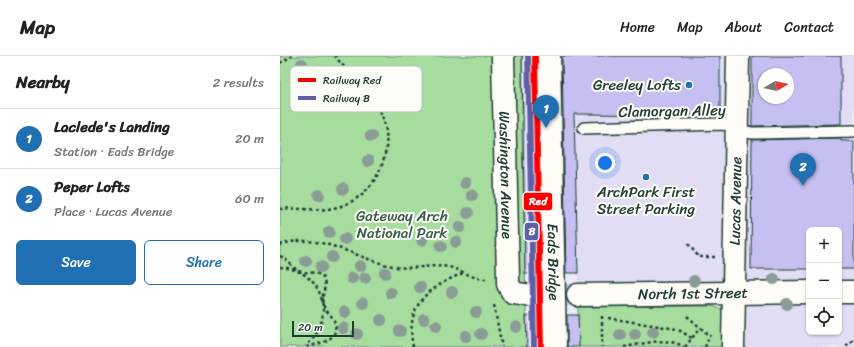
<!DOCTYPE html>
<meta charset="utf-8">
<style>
:root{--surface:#fff;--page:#f2f2f2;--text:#222;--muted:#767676;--line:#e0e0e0;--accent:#1f6fb2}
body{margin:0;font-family:Sriracha,sans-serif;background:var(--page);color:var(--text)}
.controls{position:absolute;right:12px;bottom:12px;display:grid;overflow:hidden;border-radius:6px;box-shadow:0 1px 3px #0004}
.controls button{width:36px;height:36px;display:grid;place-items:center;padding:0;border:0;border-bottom:1px solid var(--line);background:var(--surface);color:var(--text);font:20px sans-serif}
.compass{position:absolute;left:478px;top:12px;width:36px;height:36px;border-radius:50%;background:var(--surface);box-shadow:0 1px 3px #0004;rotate:81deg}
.scale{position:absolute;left:12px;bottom:10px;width:62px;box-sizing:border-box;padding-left:4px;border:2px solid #1f3d34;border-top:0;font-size:11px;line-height:14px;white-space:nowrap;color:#1f3d34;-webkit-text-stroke:3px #fdfcf7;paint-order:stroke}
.you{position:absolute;left:325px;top:107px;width:14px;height:14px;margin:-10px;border:3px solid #fff;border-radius:50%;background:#1a73e8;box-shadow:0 0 0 6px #1a73e833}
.badge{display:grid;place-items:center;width:26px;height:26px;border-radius:50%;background:var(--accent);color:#fff;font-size:13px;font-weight:700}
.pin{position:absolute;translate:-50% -33px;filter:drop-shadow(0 1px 2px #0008)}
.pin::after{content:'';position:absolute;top:21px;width:14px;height:12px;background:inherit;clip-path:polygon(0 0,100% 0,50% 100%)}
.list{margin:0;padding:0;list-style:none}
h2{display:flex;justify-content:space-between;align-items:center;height:52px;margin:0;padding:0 16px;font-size:17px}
h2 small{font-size:13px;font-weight:400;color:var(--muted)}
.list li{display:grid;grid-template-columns:26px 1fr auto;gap:12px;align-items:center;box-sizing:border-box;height:60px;padding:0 16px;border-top:1px solid var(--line)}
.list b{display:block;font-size:15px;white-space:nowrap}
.list p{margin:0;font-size:13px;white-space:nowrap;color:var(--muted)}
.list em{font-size:13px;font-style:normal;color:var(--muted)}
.actions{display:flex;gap:8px;padding:12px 16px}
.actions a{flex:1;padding:9px 0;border:1px solid var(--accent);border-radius:6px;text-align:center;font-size:14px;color:var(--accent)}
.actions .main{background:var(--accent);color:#fff}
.icon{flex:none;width:22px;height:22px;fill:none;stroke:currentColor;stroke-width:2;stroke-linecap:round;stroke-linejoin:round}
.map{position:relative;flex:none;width:574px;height:291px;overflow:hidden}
header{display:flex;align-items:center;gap:24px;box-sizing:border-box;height:56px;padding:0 20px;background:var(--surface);border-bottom:1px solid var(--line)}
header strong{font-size:19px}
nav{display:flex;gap:22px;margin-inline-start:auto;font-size:14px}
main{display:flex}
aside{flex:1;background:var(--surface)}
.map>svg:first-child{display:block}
</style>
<header>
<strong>Map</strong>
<nav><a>Home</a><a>Map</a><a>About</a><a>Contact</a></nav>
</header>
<main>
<aside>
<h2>Nearby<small>2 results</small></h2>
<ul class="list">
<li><span class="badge">1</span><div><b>Laclede's Landing</b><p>Station · Eads Bridge</p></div><em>20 m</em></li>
<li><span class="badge">2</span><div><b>Peper Lofts</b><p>Place · Lucas Avenue</p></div><em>60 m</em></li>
</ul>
<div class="actions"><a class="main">Save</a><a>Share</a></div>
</aside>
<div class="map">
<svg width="574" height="291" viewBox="0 0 574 291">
<rect width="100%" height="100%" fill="#eceaf5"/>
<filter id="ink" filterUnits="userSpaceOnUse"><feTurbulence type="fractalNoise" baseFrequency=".025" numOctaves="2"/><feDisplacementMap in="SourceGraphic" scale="8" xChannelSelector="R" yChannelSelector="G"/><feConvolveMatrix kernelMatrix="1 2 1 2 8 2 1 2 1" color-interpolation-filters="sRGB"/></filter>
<g filter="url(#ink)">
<path fill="#e1ddf4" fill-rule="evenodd" d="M293,0h281v291h-111l1,-65h-166zM484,18h24v24h-24zM529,174h30v102h-30z"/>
<path fill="#a7dc9f" stroke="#638c6a" d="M0,0h242v79l5,212h-247z
M432,250l9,3 2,3v35h-144l-1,-40z"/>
<path fill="#c6bff1" stroke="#1f3d34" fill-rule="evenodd" d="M242,0h15l4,218h-16z
M282,0h158v59l-146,-1 4,159h-12z
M472,0h89v68l-89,2zM484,18h24v24h-24z
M561,82v3h13v128h-15v-39h-30v39h-58l1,-129z
M287,259h11l1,32h-12z
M246,260h16v31h-15z"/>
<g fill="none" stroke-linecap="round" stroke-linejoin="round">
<path stroke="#c3c7ce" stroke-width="22" stroke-dasharray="22 11" stroke-linecap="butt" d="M246,239h52"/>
<defs>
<path id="service" d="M304,72l137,-4c12,0 20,8 32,9l101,-2"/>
<g id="minor">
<path id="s1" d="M223,0l5,222v6l5,9 13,2"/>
<path d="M559,236h15"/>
<path id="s2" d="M298,239l231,-3"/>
<path id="s3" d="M453,291l5,-291"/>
</g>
</defs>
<use href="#service" stroke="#1f3d34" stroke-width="14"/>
<use href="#minor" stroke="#1f3d34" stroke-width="25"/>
<path stroke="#1f3d34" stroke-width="2.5" stroke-dasharray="3 3" stroke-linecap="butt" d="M0,7l12,-7
M0,153c20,-2 41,4 61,-3 40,-13 58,-65 36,-101 -11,-18 -29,-32 -42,-49
M408,188l11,13h16
M0,189c39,-15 79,16 117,22 18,3 35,-3 52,0 13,3 23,12 37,12
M0,200c8,3 12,12 19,15 7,3 17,-1 23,6 7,8 -2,19 1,27 1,5 6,9 9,13 12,22 -10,26 -26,30
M0,211c44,3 57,51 26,79
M214,249l8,42
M322,260v31
M407,260l23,20
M328,262l69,11 15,9
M566,290l8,-7
M133,291c-8,-43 15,-59 50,-74
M344,291c19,-3 43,-11 60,0
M405,291l15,-19
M425,291l5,-12"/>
<use href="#service" stroke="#fdfcf7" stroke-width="11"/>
<use href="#minor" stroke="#fdfcf7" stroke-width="22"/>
<defs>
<g id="secondary-bridge">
<path id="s4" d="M269,0l6,291"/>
</g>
</defs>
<use href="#secondary-bridge" stroke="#1f3d34" stroke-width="25" stroke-linecap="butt"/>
<use href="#secondary-bridge" stroke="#fdfcf7" stroke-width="22"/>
<defs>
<path id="rail-1" d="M255,0l6,291"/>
<path id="rail-2" d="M248,0l6,291"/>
</defs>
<use href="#rail-1" stroke="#fdfcf7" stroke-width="9"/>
<use href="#rail-2" stroke="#fdfcf7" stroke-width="9"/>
<use href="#rail-1" stroke="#f80000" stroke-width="6"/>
<use href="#rail-2" stroke="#5f5fa8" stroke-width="6"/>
</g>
<g fill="#8a9c96">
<circle cx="22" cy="8" r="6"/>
<circle cx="91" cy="80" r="6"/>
<circle cx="88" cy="105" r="6"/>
<circle cx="185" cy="127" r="6"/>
<circle cx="63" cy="133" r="6"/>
<circle cx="39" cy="139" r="6"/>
<circle cx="192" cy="139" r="6"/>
<circle cx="188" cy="157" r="6"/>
<circle cx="180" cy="171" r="6"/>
<circle cx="49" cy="176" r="6"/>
<circle cx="65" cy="183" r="6"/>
<circle cx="142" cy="184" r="6"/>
<circle cx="176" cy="186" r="6"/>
<circle cx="161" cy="190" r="6"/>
<circle cx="52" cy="201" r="6"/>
<circle cx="26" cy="205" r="6"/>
<circle cx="80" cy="210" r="6"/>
<circle cx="41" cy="211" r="6"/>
<circle cx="105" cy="217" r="6"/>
<circle cx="72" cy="222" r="6"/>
<circle cx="85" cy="222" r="6"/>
<circle cx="494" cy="223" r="6"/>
<circle cx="414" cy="225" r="6"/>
<circle cx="140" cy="231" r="6"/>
<circle cx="172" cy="236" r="6"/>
<circle cx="111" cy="237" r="6"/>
<circle cx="83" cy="247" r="6"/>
<circle cx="507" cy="248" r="6"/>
<circle cx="65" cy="256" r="6"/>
<circle cx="196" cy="256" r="6"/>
<circle cx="144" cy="263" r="6"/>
<circle cx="101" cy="264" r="6"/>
<circle cx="156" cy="270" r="6"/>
<circle cx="236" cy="271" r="6"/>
<circle cx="63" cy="272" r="6"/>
<circle cx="120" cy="275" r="6"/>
<circle cx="373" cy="276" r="6"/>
<circle cx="77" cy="278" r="6"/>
<circle cx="201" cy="278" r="6"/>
<circle cx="355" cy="278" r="6"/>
<circle cx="340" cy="279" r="6"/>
<circle cx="186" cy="280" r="6"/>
</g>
</g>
<g fill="#1f6fb2" stroke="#fdfcf7" stroke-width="1.5">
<circle cx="409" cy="29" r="4"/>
<circle cx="366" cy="121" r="4"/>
</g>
<g text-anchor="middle" stroke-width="4" stroke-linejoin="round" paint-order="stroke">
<g font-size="15" fill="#1f3d34" stroke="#fdfcf7" text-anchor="end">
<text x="401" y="34">Greeley Lofts</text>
<text x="366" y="141" text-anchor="middle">ArchPark First<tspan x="366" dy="17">Street Parking</tspan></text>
</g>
<g font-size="15" fill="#1f3d34" stroke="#fdfcf7">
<text transform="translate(392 55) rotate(-1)" y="5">Clamorgan Alley</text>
<text dy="5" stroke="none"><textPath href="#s1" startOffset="119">Washington Avenue</textPath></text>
<text dy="5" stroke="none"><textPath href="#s3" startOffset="146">Lucas Avenue</textPath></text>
<text dy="5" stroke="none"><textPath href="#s4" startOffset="206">Eads Bridge</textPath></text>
<text dy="5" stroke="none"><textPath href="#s2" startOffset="115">North 1st Street</textPath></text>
</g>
<g font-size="15" fill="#3a5d49" stroke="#fdfcf7">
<text x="122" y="165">Gateway Arch<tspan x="122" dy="17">National Park</tspan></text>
</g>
</g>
<rect x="10" y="10" width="132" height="46" rx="6" fill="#fdfcf7" stroke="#bac3bc" stroke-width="1"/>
<rect x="18" y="22" width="18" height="4" fill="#f80000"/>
<rect x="18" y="40" width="18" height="4" fill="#5f5fa8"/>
<g font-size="11" fill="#1f3d34">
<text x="43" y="28">Railway Red</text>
<text x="43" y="46">Railway B</text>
</g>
<g stroke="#fdfcf7" stroke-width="1.5">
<rect x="243" y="136" width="30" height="19" rx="4" fill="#f80000"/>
<rect x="244" y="166" width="15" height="19" rx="4" fill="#5f5fa8"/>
</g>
<g font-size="11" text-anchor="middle" font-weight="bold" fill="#fff">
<text x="258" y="149">Red</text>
<text x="252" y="179">B</text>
</g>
</svg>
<div class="controls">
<button>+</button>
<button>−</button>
<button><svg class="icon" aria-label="locate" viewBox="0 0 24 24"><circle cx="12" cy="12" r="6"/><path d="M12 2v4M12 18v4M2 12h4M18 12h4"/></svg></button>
</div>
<svg class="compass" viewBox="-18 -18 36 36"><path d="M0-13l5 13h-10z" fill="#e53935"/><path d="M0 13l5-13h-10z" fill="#767676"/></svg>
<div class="scale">20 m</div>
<div class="you"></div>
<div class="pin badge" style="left:266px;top:72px">1</div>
<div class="pin badge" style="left:523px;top:130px">2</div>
</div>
</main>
